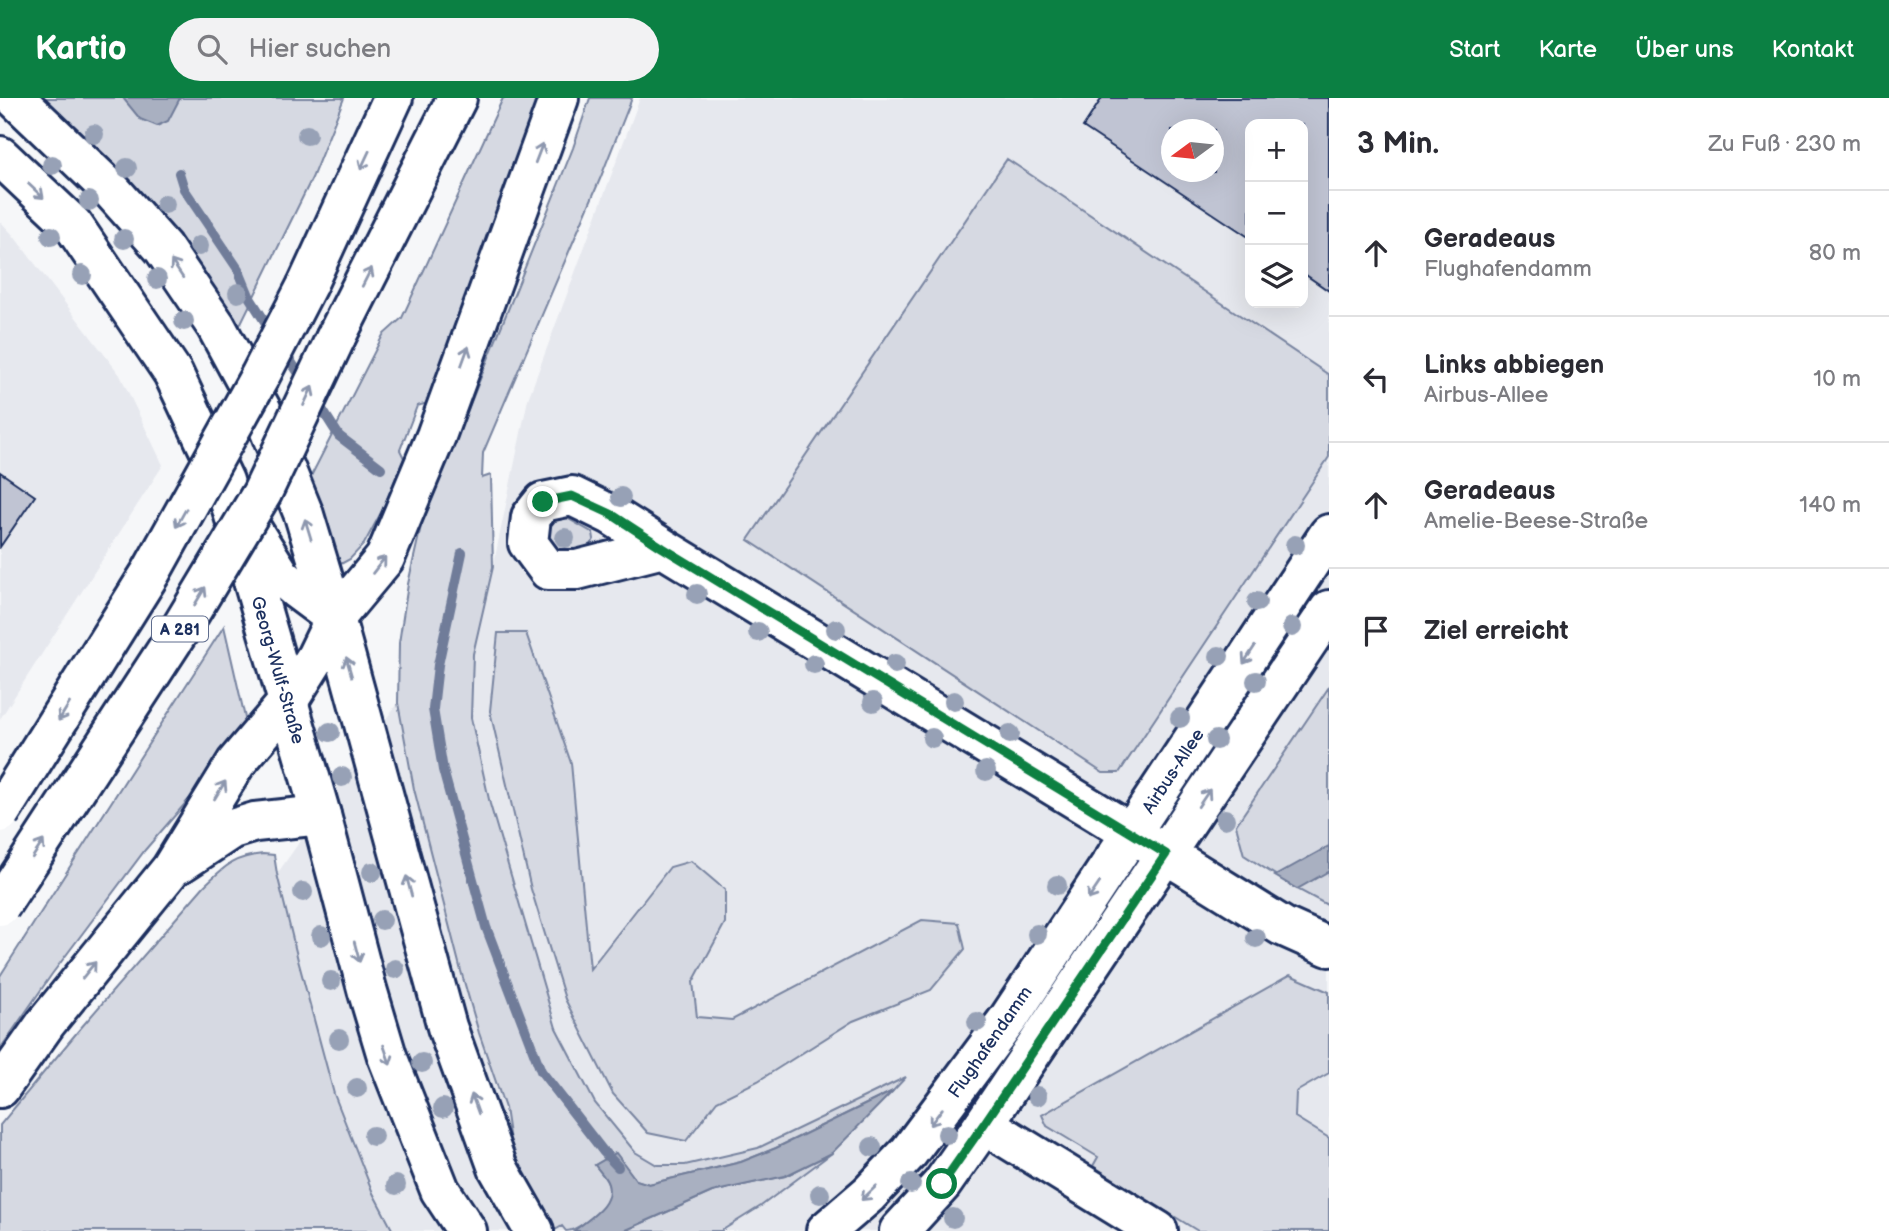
<!DOCTYPE html>
<html lang="de">
<meta charset="utf-8">
<style>
:root{--surface:#fff;--page:#f2f2f3;--text:#2b2b33;--muted:#7c7c81;--line:#e1e1e2;--accent:#0b8043}
body{margin:0;font-family:"Balsamiq Sans",sans-serif;background:var(--page);color:var(--text)}
.controls{position:absolute;right:21px;top:21px;display:grid;overflow:hidden;border-radius:14px;box-shadow:0 7px 28px #0002}
.controls button{width:63px;height:63px;display:grid;place-items:center;padding:0;border:0;border-bottom:2px solid var(--line);background:var(--surface);color:var(--text);font:35px sans-serif}
.compass{position:absolute;left:1161px;top:21px;width:63px;height:63px;border-radius:50%;background:var(--surface);box-shadow:0 7px 28px #0002;rotate:255deg}
.stop{position:absolute;width:21px;height:21px;margin:-16px;border:5px solid #0b8043;border-radius:50%;background:#fff}
.stop.end{background:#0b8043;border-color:#fff;box-shadow:0 2px 7px #0008}
.list{margin:0;padding:0;list-style:none}
h2{display:flex;justify-content:space-between;align-items:center;height:91px;margin:0;padding:0 28px;font-size:30px}
h2 small{font-size:23px;font-weight:400;color:var(--muted)}
.list li{display:grid;grid-template-columns:46px 1fr auto;gap:21px;align-items:center;box-sizing:border-box;height:126px;padding:0 28px;border-top:2px solid var(--line)}
.list b{display:block;font-size:26px;white-space:nowrap}
.list p{margin:0;font-size:23px;white-space:nowrap;color:var(--muted)}
.list em{font-size:23px;font-style:normal;color:var(--muted)}
.icon{flex:none;width:38px;height:38px;fill:none;stroke:currentColor;stroke-width:2;stroke-linecap:round;stroke-linejoin:round}
.map{position:relative;flex:none;width:1329px;height:1133px;overflow:hidden}
header{display:flex;align-items:center;gap:42px;box-sizing:border-box;height:98px;padding:0 35px;background:var(--accent);color:#fff}
header strong{font-size:33px}
nav{display:flex;gap:38px;margin-inline-start:auto;font-size:24px}
.search{width:490px;height:63px;background:var(--page);display:flex;align-items:center;gap:18px;box-sizing:border-box;padding:0 24px;border-radius:38px;color:var(--muted);font-size:26px}
main{display:flex}
aside{flex:1;background:var(--surface)}
.map>svg:first-child{display:block}
</style>
<header>
<strong>Kartio</strong>
<div class="search"><svg class="icon" aria-label="search" viewBox="0 0 24 24"><circle cx="10" cy="10" r="6"/><path d="M15 15l6 6"/></svg>Hier suchen</div>
<nav><a>Start</a><a>Karte</a><a>Über uns</a><a>Kontakt</a></nav>
</header>
<main>
<div class="map">
<svg width="1329" height="1133" viewBox="0 0 1329 1133">
<rect width="100%" height="100%" fill="#f6f7f9"/>
<filter id="ink" filterUnits="userSpaceOnUse"><feTurbulence type="fractalNoise" baseFrequency=".0143" numOctaves="2"/><feDisplacementMap in="SourceGraphic" scale="14" xChannelSelector="R" yChannelSelector="G"/><feConvolveMatrix kernelMatrix="1 2 1 2 8 2 1 2 1" color-interpolation-filters="sRGB"/></filter>
<g filter="url(#ink)">
<path fill="#e6e8ee" fill-rule="evenodd" d="M640,0h689v1133h-1317l265,-357 216,-307 35,-168zM1250,26h53v179h-53zM1171,32h42v42h-42z
M0,123l13,14 107,140 43,90 -163,254z"/>
<path fill="#d6d9e2" stroke="#7884a0" stroke-width="2" d="M38,0h306l-32,80 -74,151 -68,-102 -66,-69z
M503,0h34l-8,27 -101,278 -11,3 -17,44 4,8 -21,51 -19,35 -14,15 -11,6 -31,-83 75,-147 19,-17z
M590,0h42l-32,81 -117,274 -1,25 9,-3 2,92 -20,87 -2,64 19,86 66,224 39,75 40,49 22,13h28l73,-17 148,-71 -13,14 -117,57 -35,14 -92,22 -13,-4 -21,-27 -20,12c7,9 17,19 14,31 -2,12 -32,35 -43,35l-4,-5 -7,4 -3,-4 -5,3 -35,-74 -7,-47 -26,-75 -18,-62 -47,-182 -16,-86 1,-60 9,-59 13,-58 152,-378z
M1007,61l322,216v82l-210,316h-16l-355,-233z
M565,419l28,16 1,6 -2,4c-12,8 -30,12 -44,6l-4,-24 5,-6z
M224,528l24,105 -103,119 -93,124 -52,75v-73z
M498,535h28l45,130 19,206 80,-102 21,-6 34,29v33l-32,59 4,35 35,3 190,-100 37,3 6,26 -34,41 -78,31 -95,60 -41,20 -31,40 -38,-8 -35,-39 -48,-95 -34,-110 -41,-178z
M1329,589v219l-32,-17 -53,-34 -8,-30z
M263,756l11,1 3,19 21,86 36,134 39,99 20,38h-393v-106l79,-95 125,-144c21,-20 29,-29 59,-32z
M1290,877l39,17v81l-33,19 -1,25 34,21v93h-131l-105,-65 5,-9 -51,-31 -5,-11z
M832,1055l-71,53 -40,25h-97l88,-39 73,-16z"/>
<path fill="#a9b0c1" stroke="#707c99" stroke-width="2" d="M123,0h57l-12,23 -11,5 -17,-7z
M1329,748v25l-32,18 -22,-13z
M893,993l-61,62 -47,23 -73,16 -88,39h-50c14,-12 40,-25 34,-47 -2,-7 -9,-13 -13,-19l21,-12 20,27 13,4 92,-22 35,-14z"/>
<g fill="none" stroke-linecap="round" stroke-linejoin="round">
<path stroke="#707c99" stroke-width="10" d="M179,75l5,16 54,80 12,29 21,33
M283,252l21,31
M316,302l23,36 42,32
M462,455l-24,112 -5,44 10,61 43,157 55,144 62,80 15,16"/>
</g>
<path fill="#c0c4d3" stroke="#1b2f5e" stroke-width="2" fill-rule="evenodd" d="M1102,0h227v193l-26,-18v-149h-53v114l-167,-111zM1172,32h42v42h-42z
M0,374l35,24 -35,51z"/>
<g fill="none" stroke-linecap="round" stroke-linejoin="round">
<defs>
<path id="minor" d="M663,450l-86,22h-29l-20,-27 3,-26 12,-15 29,-6 39,19 52,33 524,319 95,59 47,21
M984,1026l174,107
M826,1133l43,-37 40,-42 100,-134 320,-484
M899,1133l43,-47 42,-60 345,-514"/>
<path id="major" d="M0,58l73,69 100,148 51,108 97,334 46,174 20,67 53,134 27,41
M251,430l30,48 15,13 39,29 112,409 51,141 36,63"/>
<path id="highway" d="M15,0l98,94 50,56 53,78 45,83 43,106 31,103
M307,187l86,-187
M336,239l121,-239
M179,766l53,-35 23,-7 66,-7
M0,990l46,-65 125,-154 65,-106 51,-60 29,-46 19,-39 50,-60 51,-122 123,-338"/>
</defs>
<use href="#minor" stroke="#1b2f5e" stroke-width="44"/>
<use href="#major" stroke="#1b2f5e" stroke-width="44"/>
<use href="#highway" stroke="#1b2f5e" stroke-width="44"/>
<use href="#minor" stroke="#fff" stroke-width="38"/>
<use href="#major" stroke="#fff" stroke-width="38"/>
<use href="#highway" stroke="#fff" stroke-width="38"/>
<defs>
<path id="highway-bridge" d="M0,715l151,-241 109,-196 47,-91
M0,808l181,-278 81,-135 74,-156"/>
</defs>
<use href="#highway-bridge" stroke="#1b2f5e" stroke-width="44" stroke-linecap="butt"/>
<use href="#highway-bridge" stroke="#fff" stroke-width="38"/>
</g>
<g fill="#97a1b6">
<circle cx="94" cy="36" r="10"/>
<circle cx="307" cy="37" r="10"/>
<circle cx="52" cy="67" r="10"/>
<circle cx="127" cy="70" r="10"/>
<circle cx="89" cy="103" r="10"/>
<circle cx="165" cy="106" r="10"/>
<circle cx="51" cy="138" r="10"/>
<circle cx="124" cy="141" r="10"/>
<circle cx="199" cy="148" r="10"/>
<circle cx="82" cy="177" r="10"/>
<circle cx="157" cy="181" r="10"/>
<circle cx="238" cy="195" r="10"/>
<circle cx="184" cy="223" r="10"/>
<circle cx="621" cy="399" r="10"/>
<circle cx="565" cy="440" r="10"/>
<circle cx="1295" cy="447" r="10"/>
<circle cx="697" cy="496" r="10"/>
<circle cx="1257" cy="504" r="10"/>
<circle cx="1292" cy="529" r="10"/>
<circle cx="836" cy="531" r="10"/>
<circle cx="758" cy="534" r="10"/>
<circle cx="1219" cy="558" r="10"/>
<circle cx="814" cy="566" r="10"/>
<circle cx="895" cy="566" r="10"/>
<circle cx="1256" cy="583" r="10"/>
<circle cx="954" cy="603" r="10"/>
<circle cx="873" cy="604" r="10"/>
<circle cx="1180" cy="620" r="10"/>
<circle cx="330" cy="634" r="10"/>
<circle cx="1010" cy="636" r="10"/>
<circle cx="932" cy="640" r="10"/>
<circle cx="1216" cy="642" r="10"/>
<circle cx="986" cy="673" r="10"/>
<circle cx="342" cy="679" r="10"/>
<circle cx="1225" cy="721" r="10"/>
<circle cx="372" cy="774" r="10"/>
<circle cx="1057" cy="787" r="10"/>
<circle cx="303" cy="794" r="10"/>
<circle cx="382" cy="822" r="10"/>
<circle cx="1037" cy="836" r="10"/>
<circle cx="321" cy="838" r="10"/>
<circle cx="1256" cy="840" r="10"/>
<circle cx="395" cy="871" r="10"/>
<circle cx="331" cy="883" r="10"/>
<circle cx="977" cy="924" r="10"/>
<circle cx="339" cy="941" r="10"/>
<circle cx="422" cy="965" r="10"/>
<circle cx="357" cy="990" r="10"/>
<circle cx="1037" cy="998" r="10"/>
<circle cx="443" cy="1010" r="10"/>
<circle cx="947" cy="1036" r="10"/>
<circle cx="373" cy="1038" r="10"/>
<circle cx="872" cy="1049" r="10"/>
<circle cx="911" cy="1086" r="10"/>
<circle cx="396" cy="1087" r="10"/>
<circle cx="820" cy="1096" r="10"/>
<circle cx="953" cy="1120" r="10"/>
</g>
<defs><path id="oneway-shaft" d="M-6 0H5M1.5-3L5.5 0L1.5 3" fill="none" stroke-width="1.6" stroke-linecap="round" stroke-linejoin="round" transform="scale(1.75)"/></defs>
<g stroke="#8d97ae">
<use href="#oneway-shaft" transform="translate(539 55) rotate(-69)"/>
<use href="#oneway-shaft" transform="translate(365 62) rotate(115)"/>
<use href="#oneway-shaft" transform="translate(36 93) rotate(43)"/>
<use href="#oneway-shaft" transform="translate(177 171) rotate(-124)"/>
<use href="#oneway-shaft" transform="translate(367 179) rotate(-63)"/>
<use href="#oneway-shaft" transform="translate(465 258) rotate(-70)"/>
<use href="#oneway-shaft" transform="translate(308 298) rotate(-65)"/>
<use href="#oneway-shaft" transform="translate(181 420) rotate(119)"/>
<use href="#oneway-shaft" transform="translate(308 431) rotate(-107)"/>
<use href="#oneway-shaft" transform="translate(379 467) rotate(-52)"/>
<use href="#oneway-shaft" transform="translate(200 498) rotate(-59)"/>
<use href="#oneway-shaft" transform="translate(1249 557) rotate(123)"/>
<use href="#oneway-shaft" transform="translate(349 569) rotate(-106)"/>
<use href="#oneway-shaft" transform="translate(64 614) rotate(122)"/>
<use href="#oneway-shaft" transform="translate(220 692) rotate(-58)"/>
<use href="#oneway-shaft" transform="translate(1204 700) rotate(-56)"/>
<use href="#oneway-shaft" transform="translate(38 751) rotate(-57)"/>
<use href="#oneway-shaft" transform="translate(409 788) rotate(-105)"/>
<use href="#oneway-shaft" transform="translate(1094 793) rotate(124)"/>
<use href="#oneway-shaft" transform="translate(357 854) rotate(75)"/>
<use href="#oneway-shaft" transform="translate(89 872) rotate(-51)"/>
<use href="#oneway-shaft" transform="translate(387 957) rotate(71)"/>
<use href="#oneway-shaft" transform="translate(475 1006) rotate(-110)"/>
<use href="#oneway-shaft" transform="translate(936 1019) rotate(127)"/>
<use href="#oneway-shaft" transform="translate(869 1095) rotate(136)"/>
</g>
</g>
<g fill="none" stroke-linecap="round" stroke-linejoin="round" filter="url(#ink)">
<path stroke="#0b8043" stroke-width="9" d="M543,404l29,-6 39,18 52,34 503,306 -182,270 -42,60"/>
</g>
<g text-anchor="middle" stroke-width="6" stroke-linejoin="round" paint-order="stroke">
<rect fill="#fff" stroke="#5f6d8e" stroke-width="2" x="152" y="518.5" width="56" height="25" rx="5"/>
<g font-size="16" font-weight="bold" fill="#1b2f5e">
<text x="180" y="537">A 281</text>
</g>
<g font-size="18" fill="#1b2f5e" stroke="#fff">
<text transform="translate(278 572) rotate(74)" y="6">Georg-Wulf-Straße</text>
<text transform="translate(1173 673) rotate(-57)" y="6">Airbus-Allee</text>
<text transform="translate(990 944) rotate(-55)" y="6">Flughafendamm</text>
</g>
</g>
</svg>
<div class="controls">
<button>+</button>
<button>−</button>
<button><svg class="icon" aria-label="layers" viewBox="0 0 24 24"><path d="M12 4l9 5-9 5-9-5zM3 14l9 5 9-5"/></svg></button>
</div>
<svg class="compass" viewBox="-18 -18 36 36"><path d="M0-13l5 13h-10z" fill="#e53935"/><path d="M0 13l5-13h-10z" fill="#7c7c81"/></svg>
<div class="stop" style="left:942px;top:1086px"></div>
<div class="stop end" style="left:543px;top:404px"></div>
</div>
<aside>
<h2>3 Min.<small>Zu Fuß · 230 m</small></h2>
<ul class="list">
<li><svg class="icon" aria-label="ahead" viewBox="0 0 24 24"><path d="M12 20V5M6 11l6-6 6 6"/></svg><div><b>Geradeaus</b><p>Flughafendamm</p></div><em>80 m</em></li>
<li><svg class="icon" aria-label="left" viewBox="0 0 24 24"><path d="M17 20v-9H6M10 6l-5 5 5 5"/></svg><div><b>Links abbiegen</b><p>Airbus-Allee</p></div><em>10 m</em></li>
<li><svg class="icon" aria-label="ahead" viewBox="0 0 24 24"><path d="M12 20V5M6 11l6-6 6 6"/></svg><div><b>Geradeaus</b><p>Amelie-Beese-Straße</p></div><em>140 m</em></li>
<li><svg class="icon" aria-label="arrive" viewBox="0 0 24 24"><path d="M6 21V4h12l-3 4 3 4H6"/></svg><div><b>Ziel erreicht</b></div></li>
</ul>
</aside>
</main>
